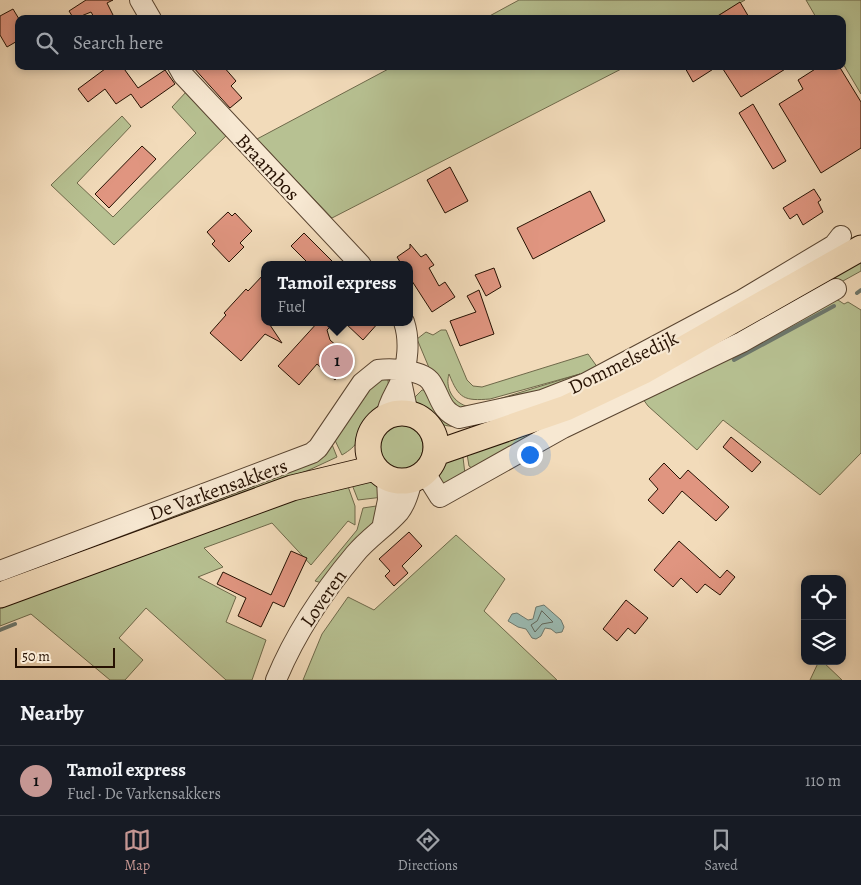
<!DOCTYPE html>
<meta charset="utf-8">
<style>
:root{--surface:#171b24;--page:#242831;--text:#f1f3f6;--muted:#9ea1a6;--line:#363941;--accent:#c59692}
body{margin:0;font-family:Alegreya,serif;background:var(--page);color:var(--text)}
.controls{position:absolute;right:15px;bottom:15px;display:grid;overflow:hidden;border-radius:10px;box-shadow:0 2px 8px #0003}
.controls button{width:45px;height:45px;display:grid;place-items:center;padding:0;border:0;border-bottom:1px solid var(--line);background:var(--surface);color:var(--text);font:25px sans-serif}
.scale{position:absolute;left:15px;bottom:12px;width:100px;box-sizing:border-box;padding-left:5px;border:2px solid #261102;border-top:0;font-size:14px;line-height:18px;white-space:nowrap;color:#261102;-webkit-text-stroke:4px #f7e8d2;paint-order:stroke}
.you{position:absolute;left:529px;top:454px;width:18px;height:18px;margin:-12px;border:4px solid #fff;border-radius:50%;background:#1a73e8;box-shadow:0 0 0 8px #1a73e833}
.badge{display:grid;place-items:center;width:32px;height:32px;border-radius:50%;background:var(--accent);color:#111;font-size:16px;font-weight:700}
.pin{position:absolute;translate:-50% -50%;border:2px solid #fff;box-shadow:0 1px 5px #0006}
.popup{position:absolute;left:261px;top:261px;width:152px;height:65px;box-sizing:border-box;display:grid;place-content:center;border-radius:10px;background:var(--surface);filter:drop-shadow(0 1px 4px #0005);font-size:16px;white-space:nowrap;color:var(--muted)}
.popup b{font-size:19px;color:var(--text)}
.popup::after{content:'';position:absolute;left:50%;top:100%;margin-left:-10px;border:10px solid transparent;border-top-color:var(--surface)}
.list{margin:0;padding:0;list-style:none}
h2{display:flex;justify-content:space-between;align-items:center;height:65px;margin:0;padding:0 20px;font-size:21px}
h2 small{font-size:16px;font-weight:400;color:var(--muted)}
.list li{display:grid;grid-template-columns:32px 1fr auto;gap:15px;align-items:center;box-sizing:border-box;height:70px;padding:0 20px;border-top:1px solid var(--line)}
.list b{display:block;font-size:19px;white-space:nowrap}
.list p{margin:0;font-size:16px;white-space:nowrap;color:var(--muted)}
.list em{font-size:16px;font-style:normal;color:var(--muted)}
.icon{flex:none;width:28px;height:28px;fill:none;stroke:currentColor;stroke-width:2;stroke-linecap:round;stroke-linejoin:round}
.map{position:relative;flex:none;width:861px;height:680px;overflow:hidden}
.search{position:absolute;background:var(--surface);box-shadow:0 2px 8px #0003;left:15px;right:15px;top:15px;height:55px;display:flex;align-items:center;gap:12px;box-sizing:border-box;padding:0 18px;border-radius:10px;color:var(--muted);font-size:19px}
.sheet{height:135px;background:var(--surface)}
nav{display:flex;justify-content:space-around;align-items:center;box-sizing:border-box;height:70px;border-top:1px solid var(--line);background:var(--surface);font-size:14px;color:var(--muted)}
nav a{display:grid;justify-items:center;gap:2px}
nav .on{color:var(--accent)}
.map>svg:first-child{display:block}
</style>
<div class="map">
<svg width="861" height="680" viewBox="0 0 861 680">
<rect width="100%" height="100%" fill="#f2dbba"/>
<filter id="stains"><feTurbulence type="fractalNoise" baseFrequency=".004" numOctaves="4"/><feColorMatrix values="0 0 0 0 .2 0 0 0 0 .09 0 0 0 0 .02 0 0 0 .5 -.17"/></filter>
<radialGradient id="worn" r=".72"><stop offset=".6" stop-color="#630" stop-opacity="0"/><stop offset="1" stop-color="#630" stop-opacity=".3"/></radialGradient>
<path fill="#b7c192" stroke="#6e694a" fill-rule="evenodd" d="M519,0h226l-33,19h-228z
M806,0h55v94l-19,-32v-43h-25z
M394,66h233l-295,152 -75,-79z
M187,91l41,43 -114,111 -63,-60 71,-69 9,10 -54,57 36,34 83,-84 -24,-26z
M861,258v13l-121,67 -265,132 -6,-4 -3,-18z
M829,299l9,1 6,4 4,-2 13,8v143l-41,42 -97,-75 -26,30 -49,-44 -8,-11z
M441,330h5l21,50 6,6 9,1 106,-33 10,14 -16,12 -122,34 -30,-44 -13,-31 9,-7 7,3zM449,374c10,25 15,27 41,25l90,-25 -104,32h-10c-14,-5 -21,-19 -17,-32z
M369,379h19c2,24 -11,30 -21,46 -10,15 -8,20 -25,30l-10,-21z
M422,390h4l32,36c-18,2 -32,-8 -44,-22l1,-7z
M379 447a22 22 0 1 1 44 0a22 22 0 1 1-44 0Z
M331,442l6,15 -28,13 -309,117v-14z
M462,449l3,25 -19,10 -5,-1 -6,-12 3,-7z
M349,477l27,3 7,17 -25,3z
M345,478l10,28v19l-7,-4 -37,44 -39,-42 -68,25 19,19 -25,10 38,20 -10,25 40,18 -14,40h-26l-80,-72 -27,30 24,22 -18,20h-15l-79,-66 -31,12v-23z
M383,505l-7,14 -54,64 -7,-2 42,-51 6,-22z
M456,535l49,44 -21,32 73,69h-254l19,-46 26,-37 26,13z
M819,661h3l20,19h-32z"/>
<path fill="#9bbbb3" stroke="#6c776c" d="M544,605l17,15 3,7 -2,5 -6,1 -5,-4 -6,-1 -4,8 -5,3 -4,-1 -6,-9 -8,-2 -10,-6 4,-7 5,-1 11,7 5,-1 3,-12z"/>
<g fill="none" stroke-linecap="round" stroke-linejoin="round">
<path stroke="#60665a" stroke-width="1" d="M542,611l11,11 -11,2 -7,8 -4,-7 6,-4z"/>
<path stroke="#6c776c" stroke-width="4" d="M857,293l4,-3
M734,360l100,-54
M0,630l15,-6"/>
</g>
<path fill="#e09580" stroke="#261102" d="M86,0h27l-6,3 8,16h-20l-4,-7 -17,7 -5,-8z
M740,2l10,17h-37z
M13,9l6,10v21l-12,7 -7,-12v-19z
M109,66h13l16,22 27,-18 10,14 -34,24 -10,-14 -15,10 -11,-15 -17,13 -10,-13z
M192,66h31l13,15 -5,5 11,12 -12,10z
M684,66h34l-25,16z
M721,66h69l-49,31z
M820,66h19l22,36v46l-40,25 -42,-69 24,-15 -5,-9z
M753,104l33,57 -13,8 -34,-56z
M142,146l14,13 -47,49 -14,-14z
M450,167l18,34 -23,12 -18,-33z
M814,189l7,11 -3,2 5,10 -20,13 -6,-11 -7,5 -7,-11z
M590,191l15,30 -72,38 -16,-31z
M228,212l4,4 3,-3 17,18 -12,12 4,4 -15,15 -17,-18 3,-3 -8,-9z
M304,233l32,32h-26l-19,-19z
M410,244l11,13 5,-3 8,11 -5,3 10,18 6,-4 10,15 -23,15 -22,-34v-13h-8l-5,-8 13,-9z
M494,268l7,19 -15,9 -11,-21z
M264,274v48h4l14,21 -17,-9 -24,27 -31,-28 16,-18 -2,-2 22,-24 2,2z
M479,290l15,44 -34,12 -10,-25 26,-9 -9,-16z
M318,322h17l-8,8 3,10 23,20 -18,20 -18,-16 -18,21 -21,-19z
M344,322h35l-16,18z
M731,437l30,25 -9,10 -29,-25z
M664,463l16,16 8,-9 41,37 -13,14 -34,-30 -19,23 -15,-14 10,-11 -9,-10z
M409,532l13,14 -20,20 6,7 -14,13 -9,-10 5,-5 -11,-12z
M679,541l41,37 7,-8 8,7 -15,18 -15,-11 -8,9 -16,-15 -8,9 -19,-17z
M291,551l16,7 -23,49 -11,-5 -12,25 -23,-11 8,-18 -29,-14 6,-12 48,23z
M626,600l22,18 -13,16 -7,-6 -11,13 -14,-12z"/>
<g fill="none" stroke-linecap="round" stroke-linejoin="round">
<defs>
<path id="minor" d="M140,0l11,19
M178,66l5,9 178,190
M401,381l7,33
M386,417c3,-17 9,-22 15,-36 7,-18 9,-41 3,-59
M425,473l15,24 123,-69 179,-86 94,-53
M383,524l5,-24 -1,-22
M0,571l312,-118 6,-5 44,-65 16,-13c14,-2 45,0 53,12 10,15 9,29 28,36l83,-18 44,-17 156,-83 92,-55 7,-9
M276,680c19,-46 47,-88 79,-126 13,-16 31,-27 44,-42 7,-9 10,-21 13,-32"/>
<path id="major" d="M368 447a34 34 0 1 1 68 0a34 34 0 1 1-68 0Z
M436,453l130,-45 78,-37 217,-123
M0,595l292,-107 83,-20"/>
</defs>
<use href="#minor" stroke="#594430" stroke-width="22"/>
<use href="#major" stroke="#261102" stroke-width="27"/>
<use href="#minor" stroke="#f7e8d2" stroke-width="20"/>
<use href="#major" stroke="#f2dbba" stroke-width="25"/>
</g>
<g text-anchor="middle" stroke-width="4.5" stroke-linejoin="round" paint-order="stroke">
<g font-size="20" fill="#261102" stroke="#f7e8d2">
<text transform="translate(268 167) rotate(47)" y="7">Braambos</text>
<text transform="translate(623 362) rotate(-26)" y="7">Dommelsedijk</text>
<text transform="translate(218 489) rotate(-20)" y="7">De Varkensakkers</text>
<text transform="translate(323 598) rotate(-55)" y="7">Loveren</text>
</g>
</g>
<rect width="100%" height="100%" filter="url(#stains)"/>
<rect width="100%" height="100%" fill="url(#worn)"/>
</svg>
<div class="controls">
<button><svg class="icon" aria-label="locate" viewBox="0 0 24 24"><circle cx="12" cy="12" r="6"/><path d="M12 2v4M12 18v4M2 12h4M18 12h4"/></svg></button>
<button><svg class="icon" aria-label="layers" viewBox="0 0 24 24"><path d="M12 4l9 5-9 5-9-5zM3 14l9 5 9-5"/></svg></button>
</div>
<div class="scale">50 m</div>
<div class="you"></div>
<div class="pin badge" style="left:337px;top:361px">1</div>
<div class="popup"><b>Tamoil express</b>Fuel</div>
<div class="search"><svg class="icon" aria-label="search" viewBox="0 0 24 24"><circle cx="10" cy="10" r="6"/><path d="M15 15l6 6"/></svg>Search here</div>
</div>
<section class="sheet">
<h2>Nearby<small></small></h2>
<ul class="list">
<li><span class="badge">1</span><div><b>Tamoil express</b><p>Fuel · De Varkensakkers</p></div><em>110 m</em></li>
</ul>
</section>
<nav>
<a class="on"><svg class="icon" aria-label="map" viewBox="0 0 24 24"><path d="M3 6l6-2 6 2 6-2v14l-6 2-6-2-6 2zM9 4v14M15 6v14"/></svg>Map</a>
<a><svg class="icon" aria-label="directions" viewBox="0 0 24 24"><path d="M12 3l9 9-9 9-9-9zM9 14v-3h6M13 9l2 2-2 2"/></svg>Directions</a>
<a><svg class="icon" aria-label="saved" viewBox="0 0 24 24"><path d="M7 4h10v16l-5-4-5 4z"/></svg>Saved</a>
</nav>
